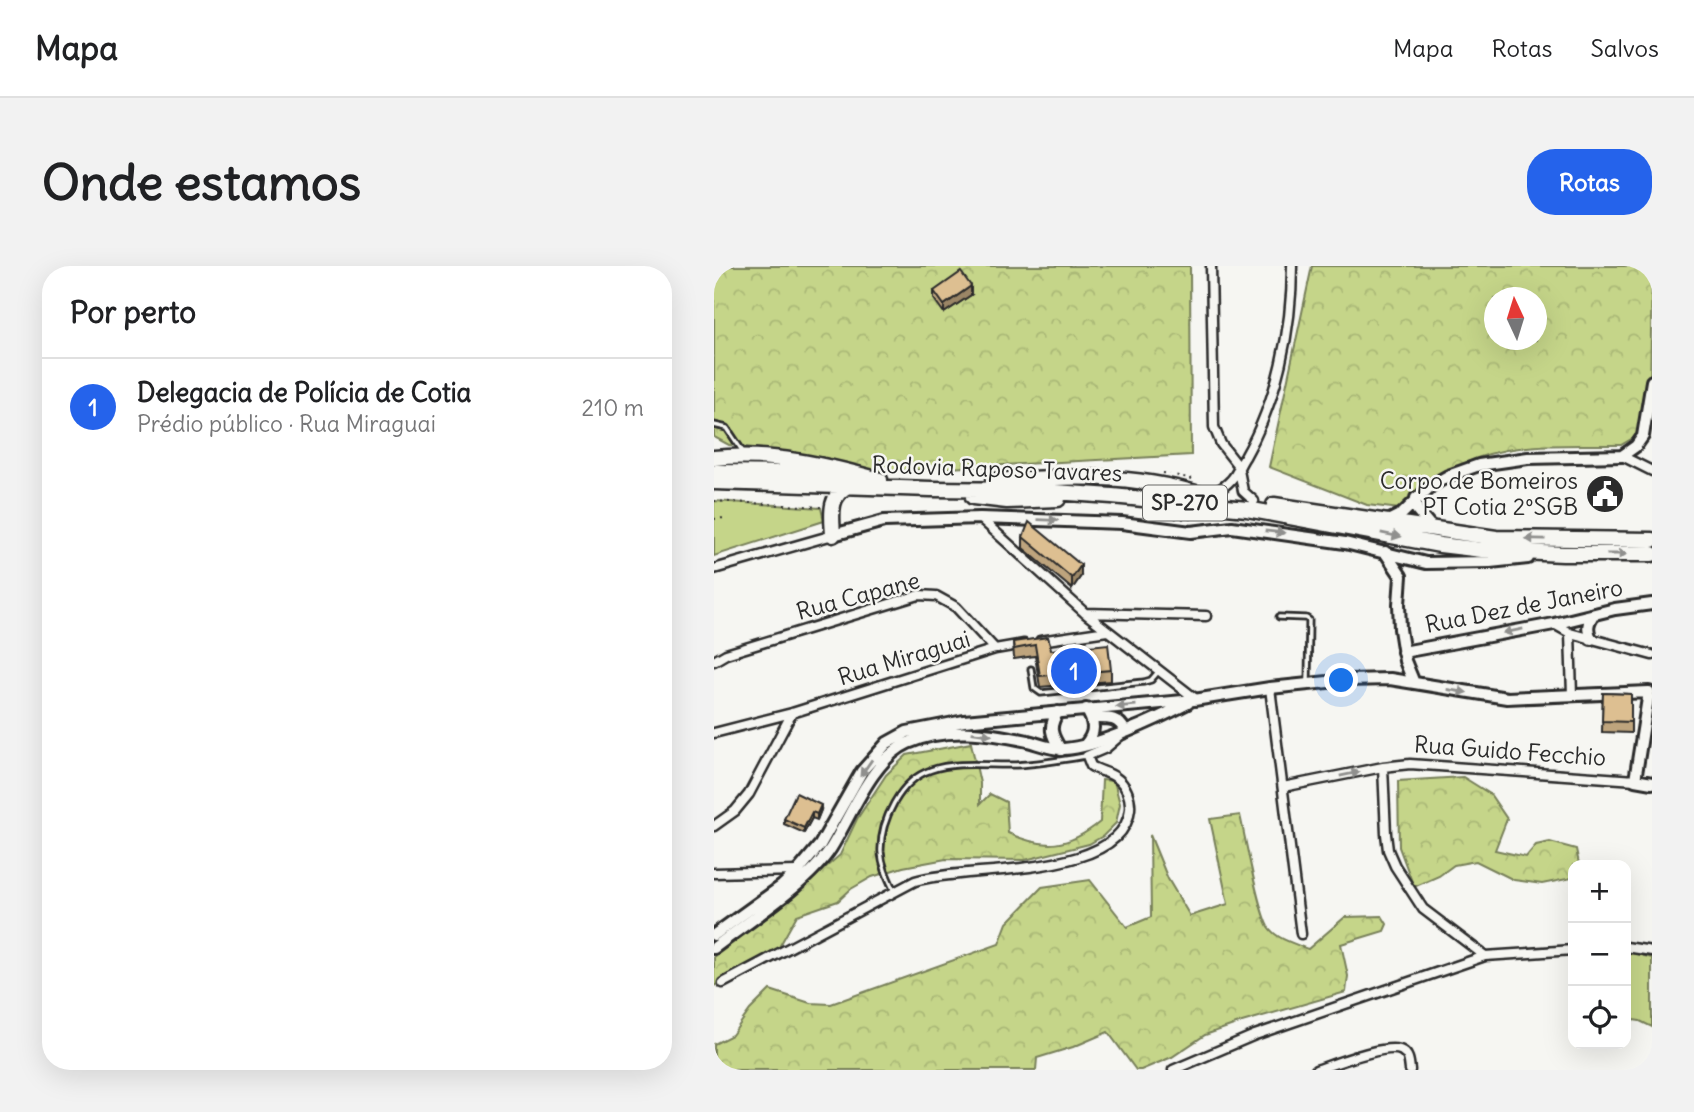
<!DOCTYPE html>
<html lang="pt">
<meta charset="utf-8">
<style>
:root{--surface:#fff;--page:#f2f2f2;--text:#202124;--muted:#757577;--line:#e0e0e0;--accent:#2563eb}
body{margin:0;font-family:Delius,sans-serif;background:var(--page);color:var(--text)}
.controls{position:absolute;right:21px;bottom:21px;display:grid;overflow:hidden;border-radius:14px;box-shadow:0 7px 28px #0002}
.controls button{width:63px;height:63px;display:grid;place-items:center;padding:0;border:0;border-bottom:2px solid var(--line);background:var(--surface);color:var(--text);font:35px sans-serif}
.compass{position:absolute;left:770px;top:21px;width:63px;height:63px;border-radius:50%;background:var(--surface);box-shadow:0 7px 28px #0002;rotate:356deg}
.you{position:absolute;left:628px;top:415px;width:24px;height:24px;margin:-18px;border:5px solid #fff;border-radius:50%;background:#1a73e8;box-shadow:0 0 0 10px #1a73e833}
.badge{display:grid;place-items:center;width:46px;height:46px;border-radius:50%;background:var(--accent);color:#fff;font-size:23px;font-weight:700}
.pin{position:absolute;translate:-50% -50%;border:4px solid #fff;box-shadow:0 2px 7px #0006}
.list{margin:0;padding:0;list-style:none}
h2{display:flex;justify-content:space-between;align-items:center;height:91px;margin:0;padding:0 28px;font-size:30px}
h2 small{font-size:23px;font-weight:400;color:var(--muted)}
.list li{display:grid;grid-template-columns:46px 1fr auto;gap:21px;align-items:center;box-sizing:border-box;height:98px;padding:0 28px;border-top:2px solid var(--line)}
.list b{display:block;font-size:26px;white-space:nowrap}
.list p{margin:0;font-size:23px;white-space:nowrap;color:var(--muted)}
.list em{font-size:23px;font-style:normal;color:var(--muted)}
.icon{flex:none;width:38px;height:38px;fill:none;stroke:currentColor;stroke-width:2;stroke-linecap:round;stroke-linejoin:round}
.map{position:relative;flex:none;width:938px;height:804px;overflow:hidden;border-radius:28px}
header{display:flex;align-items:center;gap:42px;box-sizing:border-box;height:98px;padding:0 35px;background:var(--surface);border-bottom:2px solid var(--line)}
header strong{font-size:33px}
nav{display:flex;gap:38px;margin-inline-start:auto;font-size:24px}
.intro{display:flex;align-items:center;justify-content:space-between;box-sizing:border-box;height:168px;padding:0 42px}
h1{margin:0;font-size:49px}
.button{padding:18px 32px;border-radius:28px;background:var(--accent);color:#fff;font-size:24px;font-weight:700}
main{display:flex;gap:42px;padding:0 42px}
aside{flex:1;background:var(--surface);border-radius:28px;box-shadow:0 7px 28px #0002}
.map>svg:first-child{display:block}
</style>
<header>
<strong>Mapa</strong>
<nav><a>Mapa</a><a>Rotas</a><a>Salvos</a></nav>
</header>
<div class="intro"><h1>Onde estamos</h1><a class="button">Rotas</a></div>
<main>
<aside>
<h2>Por perto<small></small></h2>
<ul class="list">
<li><span class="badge">1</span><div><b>Delegacia de Polícia de Cotia</b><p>Prédio público · Rua Miraguai</p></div><em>210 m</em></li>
</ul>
</aside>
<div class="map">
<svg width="938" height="804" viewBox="0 0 938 804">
<defs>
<pattern id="forest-crowns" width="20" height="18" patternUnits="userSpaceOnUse" patternTransform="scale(1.75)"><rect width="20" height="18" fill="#c5d589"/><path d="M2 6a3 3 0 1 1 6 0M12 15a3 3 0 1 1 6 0" fill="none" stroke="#a9b776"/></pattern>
</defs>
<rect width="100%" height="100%" fill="#f6f6f2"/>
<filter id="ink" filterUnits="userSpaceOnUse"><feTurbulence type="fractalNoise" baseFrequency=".0143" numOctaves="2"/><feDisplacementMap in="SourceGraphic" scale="14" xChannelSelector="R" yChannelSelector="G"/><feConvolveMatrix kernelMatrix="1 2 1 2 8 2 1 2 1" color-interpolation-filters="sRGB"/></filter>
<g filter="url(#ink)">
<path fill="#c5d589" stroke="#78805a" stroke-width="2" d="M0,235l107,7 3,13 -110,35z
M912,685l26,7v69l-12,-6 -14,-2z"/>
<path fill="url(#forest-crowns)" stroke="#78805a" stroke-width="2" fill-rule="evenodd" d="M0,0h476l1,189 -317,17 -103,-22 -42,-5 -15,-8z
M598,0h340l-2,127 -10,35 -7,10 -12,7c-53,1 -111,-5 -160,20 -23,11 -42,28 -61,44l-33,-4 -98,-38zM780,32h42v42h-42z
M257,477l9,40v21l10,-10 16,8 2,31c37,17 60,15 92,-11l2,-42 12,1 6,23 -4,19 -13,13 -14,8 -64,16 -79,-1 -43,8 -31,10 -21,12 -13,12 -41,14 -19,34 -64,37v-29l63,-47 63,-55 17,-36 29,-44 21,-20z
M749,511l27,17 17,25 -12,31 31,7 10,-12 14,-3 26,7 3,15 -6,1 -1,13 -30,6 -28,-4 -38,-19 -22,4 -15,11 -25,11 -15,-40 -1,-66z
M526,549c5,21 19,100 29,113 8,11 26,16 39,21l37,-32 37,-1 5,8 -3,7 -43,13 7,32 -2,16 -104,30 -37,13 -33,22 -31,13h-5l-28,-38 -35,15 -36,11 -1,12h-322v-26l18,-9 18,-25 20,-20 40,13 21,1 168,-60 8,-21 35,-36 48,-7 37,47 24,-10 -1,-82 18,44 22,37 38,-12 -18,-85z"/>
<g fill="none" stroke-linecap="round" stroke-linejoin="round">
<defs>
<path id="service" d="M0,159l13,3 16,24
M565,351l27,1 3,2 -1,61
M317,403l3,19 7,5 103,-11 7,-2 7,-8
M181,627c-6,-13 -13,-26 -14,-41 -1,-31 19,-72 50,-82 26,-9 58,-4 85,-5 23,-1 46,-5 69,-9"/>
<path id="minor" d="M497,0l3,161 7,17 18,23
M908,190l30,15
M525,204l4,21 11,10
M495,230c8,-5 16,-9 22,-16 6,-6 9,-16 14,-23 32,-56 47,-127 47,-191
M266,252l105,95 112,87
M0,303l119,-34
M371,347l121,3
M840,358l16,9 82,22
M856,367l2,62
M326,375l67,-10
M0,395l12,-7 193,-59 17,1 20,11 39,42
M556,422l31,246
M0,467l78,-20 203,-64 29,-5
M669,501l3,67 2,16 7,16 28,43 62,47 88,-6
M569,521l100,-20 27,-3 225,16
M0,560l21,-15 14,-17 43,-81
M0,607l84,-2
M912,681l26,4
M9,717l192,-102c51,-16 208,-1 215,-72 1,-11 -4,-25 -15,-32 -7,-5 -16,-6 -24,-11l-4,-10 19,-8 15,-13
M459,804l82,-35 230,-79
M602,804c16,-5 72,-28 86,-19 7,4 7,11 8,19"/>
<path id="secondary" d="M702,232l1,12 15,18
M674,255l14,-7 30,-29 16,-9 31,-11 49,-7 94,-2 14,-10 7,-10 9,-55
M119,269l51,-14 96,-3 142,5 69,9 41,-5 113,16 81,20 64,-1 38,-4
M671,286l16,24 -2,28 1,25 5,32 9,22
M877,373c-4,-10 -4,-15 2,-24
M689,386l151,-28 61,-15 37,-5
M344,446c-10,15 -7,23 3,38
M378,452c15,0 26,-2 33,13
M371,479c11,-13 10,-22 1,-36
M0,669l68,-49 16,-15 22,-26 42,-74 25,-28 20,-11 57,-11 230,-21 76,-12 77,-8 43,-1 117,19 142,-6 -14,88 17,3
M0,682c35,-27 94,-64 117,-100 20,-32 41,-89 77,-105 38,-17 81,-10 120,-2 11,3 25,9 36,8 34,-2 93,-30 124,-46"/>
<path id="motorway" d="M0,192c56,-6 112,7 166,22
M2,206l72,1 58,5
M279,215c74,-5 138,-8 210,14
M0,216l217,7 95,1 86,6 135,13 193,36 42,5 81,4h89
M259,231l34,4 51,-2
M560,239l222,33 156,2
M119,269c-1,-19 -5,-39 15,-49"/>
</defs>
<use href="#service" stroke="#2b2b2b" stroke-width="9"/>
<use href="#minor" stroke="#2b2b2b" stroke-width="13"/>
<use href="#secondary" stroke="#2b2b2b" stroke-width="16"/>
<use href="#motorway" stroke="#2b2b2b" stroke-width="19"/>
<path stroke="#2b2b2b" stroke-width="2" stroke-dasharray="2 5" stroke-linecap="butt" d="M449,207l7,1
M0,235l107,6
M458,249l-1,3 20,1 -1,4
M0,253l11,-1"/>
<use href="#service" stroke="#f6f6f2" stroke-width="3.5"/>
<use href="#minor" stroke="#f6f6f2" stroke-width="8"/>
<use href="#secondary" stroke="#f6f6f2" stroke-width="10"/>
<use href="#motorway" stroke="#f6f6f2" stroke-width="14"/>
<path stroke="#2b2b2b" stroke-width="2" stroke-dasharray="2 5" stroke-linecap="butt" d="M458,249l18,1 3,-37 -19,-4"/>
</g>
<path fill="#bea47d" stroke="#2b2b2b" stroke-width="2" d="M220,25l37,4 -27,18 -10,-14z
M309,271l58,39 -9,13 -49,-41z
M334,371l3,13 60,20v11l-71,6 -5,-31 -21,3 -1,-17z
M889,427l28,1v39l-29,-1z
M107,544l-4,10 -5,-2 -8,15 -20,-9v-5z"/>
<path fill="#9b8666" stroke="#2b2b2b" stroke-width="2" d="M257,20v9l-27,18v-8z
M367,299v11l-9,13v-11z
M107,539v5l-4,10v-6z
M98,546v6l-8,15v-5z"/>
<path fill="#ddbf91" stroke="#2b2b2b" stroke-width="2" d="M247,6l10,14 -27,19 -10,-14z
M315,256l52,43 -9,13 -49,-41z
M334,371l3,13 57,-6 3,26 -71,6 -5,-31 -21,4 -1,-7z
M889,427l28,1v28l-29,-1z
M82,527l25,12 -4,9 -5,-2 -8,16 -20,-9z"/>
<defs><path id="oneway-solid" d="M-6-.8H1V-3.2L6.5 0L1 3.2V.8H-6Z" transform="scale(1.75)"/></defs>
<g fill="#90908e">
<use href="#oneway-solid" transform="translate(334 254) rotate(2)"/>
<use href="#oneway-solid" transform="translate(561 266) rotate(6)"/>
<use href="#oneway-solid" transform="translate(677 269) rotate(11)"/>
<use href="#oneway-solid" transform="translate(821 273) rotate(-179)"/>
<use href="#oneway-solid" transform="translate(903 288)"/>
<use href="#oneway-solid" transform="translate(799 365) rotate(169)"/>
<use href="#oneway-solid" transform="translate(743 425) rotate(9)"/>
<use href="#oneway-solid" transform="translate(412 440) rotate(175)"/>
<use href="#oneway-solid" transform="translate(268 468) rotate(8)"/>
<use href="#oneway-solid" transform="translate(152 502) rotate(125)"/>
<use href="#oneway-solid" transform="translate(636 508) rotate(-12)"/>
</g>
</g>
<defs>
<symbol id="civic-disc" viewBox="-11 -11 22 22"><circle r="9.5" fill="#2b2b2b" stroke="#f6f6f2"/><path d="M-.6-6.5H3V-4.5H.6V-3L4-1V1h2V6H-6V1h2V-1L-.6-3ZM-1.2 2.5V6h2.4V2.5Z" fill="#fff"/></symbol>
</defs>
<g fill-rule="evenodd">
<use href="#civic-disc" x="869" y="206" width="44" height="44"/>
</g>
<g text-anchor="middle" stroke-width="5" stroke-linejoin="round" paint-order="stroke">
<rect fill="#f6f6f2" stroke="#686867" stroke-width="2" x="429" y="219.5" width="84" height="35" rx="5"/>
<g font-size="21" font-weight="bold" fill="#2b2b2b">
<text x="471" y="244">SP-270</text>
</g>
<g font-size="23" fill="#2b2b2b" stroke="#f6f6f2">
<text transform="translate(283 203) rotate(2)" y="8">Rodovia Raposo Tavares</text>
<text transform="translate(144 330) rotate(-15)" y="8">Rua Capane</text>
<text transform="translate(810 340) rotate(-11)" y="8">Rua Dez de Janeiro</text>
<text transform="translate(190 392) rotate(-17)" y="8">Rua Miraguai</text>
<text transform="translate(796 485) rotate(4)" y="8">Rua Guido Fecchio</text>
</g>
<g font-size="23" fill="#2b2b2b" stroke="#f6f6f2" text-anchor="end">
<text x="864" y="223">Corpo de Bomeiros<tspan x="864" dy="26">PT Cotia 2ºSGB</tspan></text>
</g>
</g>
</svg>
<div class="controls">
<button>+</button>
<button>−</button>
<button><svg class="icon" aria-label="locate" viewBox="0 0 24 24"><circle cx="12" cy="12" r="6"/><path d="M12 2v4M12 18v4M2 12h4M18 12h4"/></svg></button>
</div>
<svg class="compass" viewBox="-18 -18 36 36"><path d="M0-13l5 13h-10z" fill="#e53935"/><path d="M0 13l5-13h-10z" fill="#757577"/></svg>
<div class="you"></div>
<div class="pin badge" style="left:360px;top:405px">1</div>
</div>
</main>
